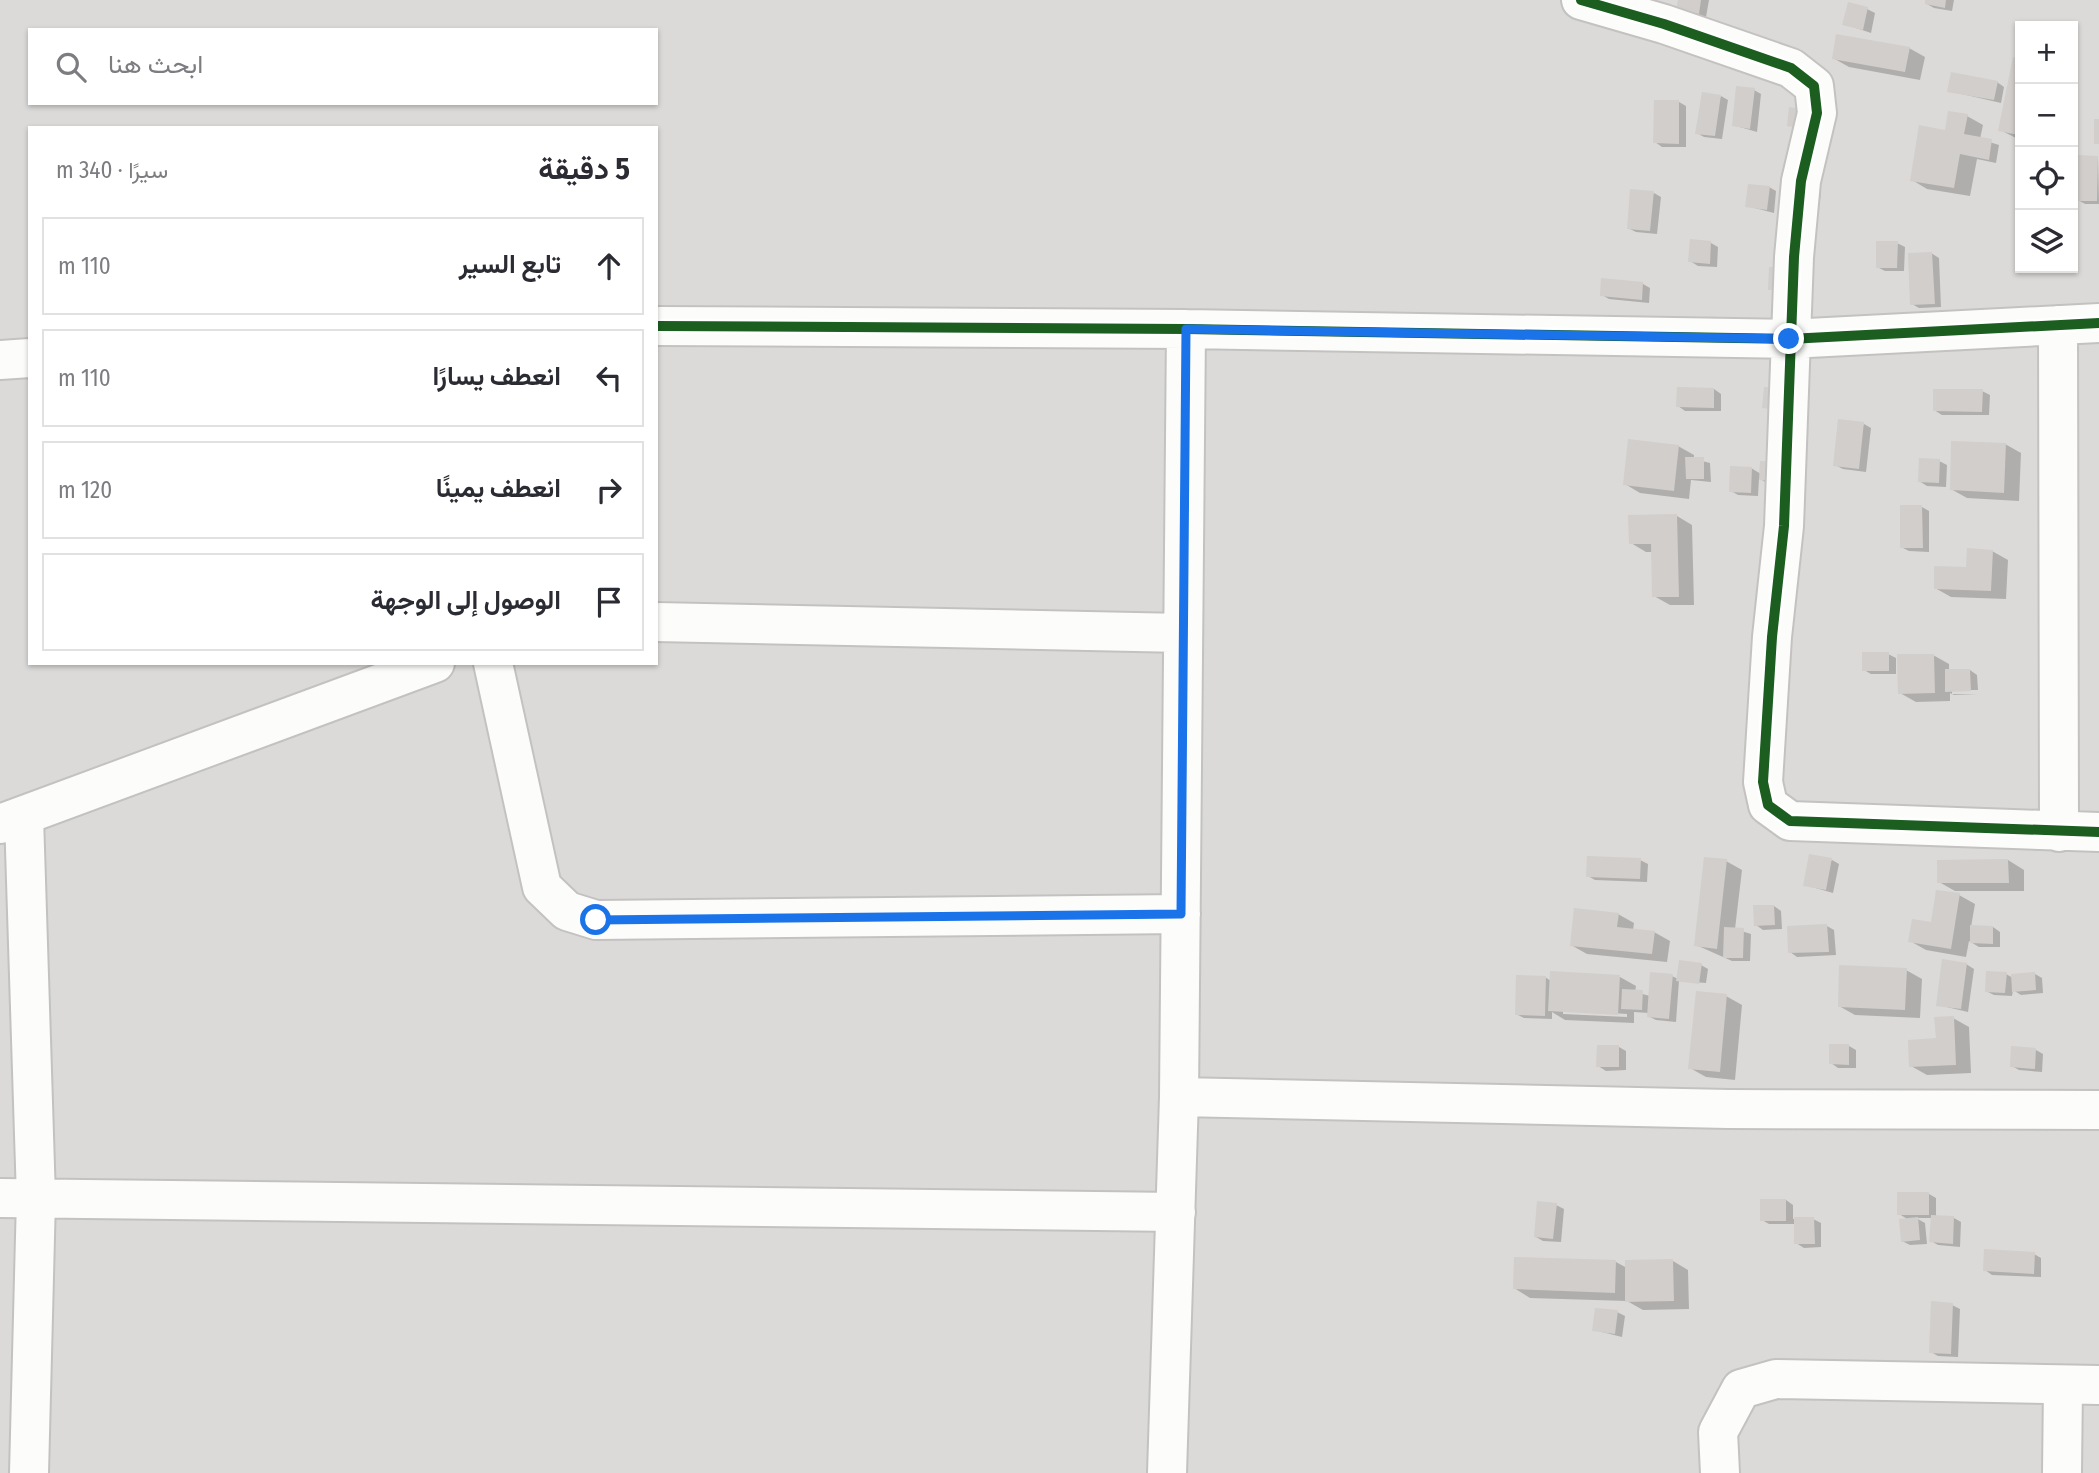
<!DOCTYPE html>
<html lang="ar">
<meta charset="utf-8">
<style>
:root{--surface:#fff;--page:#f2f2f3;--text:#2b2b33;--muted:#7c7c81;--line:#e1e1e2}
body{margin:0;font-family:"Fira Sans Condensed",Vazirmatn,sans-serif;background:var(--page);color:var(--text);direction:rtl}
.controls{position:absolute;right:21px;top:21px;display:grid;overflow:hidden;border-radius:0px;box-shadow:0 2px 5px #0004}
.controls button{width:63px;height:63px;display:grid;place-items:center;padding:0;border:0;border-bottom:2px solid var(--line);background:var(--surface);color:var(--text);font:35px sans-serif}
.stop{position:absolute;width:21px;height:21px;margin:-16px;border:5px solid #1a73e8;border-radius:50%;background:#fff}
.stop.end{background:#1a73e8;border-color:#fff;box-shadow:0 2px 7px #0008}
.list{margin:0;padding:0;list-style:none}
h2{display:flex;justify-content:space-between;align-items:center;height:91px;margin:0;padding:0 28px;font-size:30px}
h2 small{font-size:23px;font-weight:400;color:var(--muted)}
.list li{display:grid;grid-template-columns:46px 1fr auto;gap:21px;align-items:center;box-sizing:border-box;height:98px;margin:0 14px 14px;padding:0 14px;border:2px solid var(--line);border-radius:0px}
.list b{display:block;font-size:26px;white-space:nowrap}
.list em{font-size:23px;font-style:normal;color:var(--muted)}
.icon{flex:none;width:38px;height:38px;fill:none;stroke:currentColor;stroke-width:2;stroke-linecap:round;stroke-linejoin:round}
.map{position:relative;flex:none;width:2099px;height:1473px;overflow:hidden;direction:ltr}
.search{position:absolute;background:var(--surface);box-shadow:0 2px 5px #0004;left:28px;top:28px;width:630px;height:77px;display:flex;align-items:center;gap:18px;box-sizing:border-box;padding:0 24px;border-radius:0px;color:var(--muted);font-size:26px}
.panel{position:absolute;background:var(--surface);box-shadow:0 2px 5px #0004;left:28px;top:126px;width:630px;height:539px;border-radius:0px;direction:rtl}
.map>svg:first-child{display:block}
</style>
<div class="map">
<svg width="2099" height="1473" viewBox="0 0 2099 1473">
<rect width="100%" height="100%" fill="#eceae7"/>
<path fill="#dbdad8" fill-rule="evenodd" d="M0,0h2099v1473h-2099zM2020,26h53v242h-53zM30,30h626v73h-626zM30,128h626v535h-626z"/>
<path fill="#0003" fill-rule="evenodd" d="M1680,0h29l-3,17 -20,-4z
M1927,0h27l-2,11 -18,-3 -7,-4z
M1867,9l8,4 -4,20 -27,-9z
M1909,48l16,9 -5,23 -71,-13 -16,-9z
M2015,59l5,1v80l-20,-10z
M1997,82l7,5 -3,16 -52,-12z
M1754,90l7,4 -4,38 -24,-7z
M2073,95l3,2 -2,17h-1z
M1721,96l7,4 -6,39 -18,-2 -7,-4z
M1679,102l7,4v41h-24l-7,-5z
M1967,116l16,9 -3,14 19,6 -3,18 -19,-4 -7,37 -43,-7 -15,-9 34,-48z
M2098,157l1,47h-14l-7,-4z
M1769,187l7,4 -2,22 -27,-7z
M1814,189l7,5 -6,36z
M1654,193l7,4 -4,37 -21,-2 -8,-4z
M1692,241l19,2 7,4 -1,20 -19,-1 -8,-5z
M1897,243l8,4 -1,24h-19l-8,-4z
M1931,253l8,5 2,49 -22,1 -7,-4z
M1643,284l7,4 -1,15 -40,-4 -7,-4z
M1714,389l7,5v17h-36l-7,-5z
M1982,391l8,4 -1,20h-47l-8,-5z
M1864,424l7,4 -5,44 -23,-3 -8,-4z
M2005,444l16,9 -2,48 -52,-3 -16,-9z
M1678,446l16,9v4l16,4 1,19 -20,-2 -2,19 -49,-6 -15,-9z
M1939,461l8,4 -1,22 -19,-1 -8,-5z
M1761,463l7,21 -9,-6 -1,18 -20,-1 -7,-4 20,-23 10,6z
M1922,507l7,4v41l-20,-1 -8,-4z
M1677,516l15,9 2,80h-24l-16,-9 -1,-44h-7l-15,-9z
M1992,551l16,9 -2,39 -55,-2 -16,-9z
M1888,654l8,4v16h-25l-7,-4z
M1933,655l16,9v6h21l7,5 1,15h-26v4l26,1h-24l-4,-2v8l-34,1 -16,-9z
M1640,860l8,4 -1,18 -52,-2 -7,-4z
M1832,860l7,4 -6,29 -28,-8z
M2008,860l16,10v21h-69l-16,-9z
M1726,861l16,9 -7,59 16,5 -1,27h-18l-36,-16z
M1959,895l16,9 -4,23h22l7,5v15h-21l-10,-6 -3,16 -40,-7 -16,-9 23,-17z
M1774,906l7,5 1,18 -19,1 -7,-5z
M1618,914l16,9 -1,7 21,2 16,9 -3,21 -80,-8 -16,-9z
M1827,926l7,4 2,25 -39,2 -7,-5z
M1966,964l8,5 -6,43 -30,-7z
M1701,965l7,4 -2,14 -27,-2 -3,41 -20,-2 -8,-4 1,-3 -15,-1v11l-69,-3 -13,-8v7l-28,-1 -8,-4 29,-37 6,4 69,-4 16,9 -1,6 15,4 22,-20 6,3zM1563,1010l64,4v3l-64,-3z
M1906,970l16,9 -2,39 -65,-3 -16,-9z
M2006,974l7,4 22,-4 7,4 1,15 -22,2 -8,-5 -1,6 -18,-1 -8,-4z
M1726,996l16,9 -7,75 -29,-3 -16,-9z
M1953,1018l16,9 2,46 -44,2 -16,-9 27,-26z
M1849,1046l7,4v18h-18l-7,-5z
M1619,1047l7,4v19l-20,1 -8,-5z
M2036,1050l7,4 -1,18 -23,-2 -7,-4z
M1929,1194l7,4v19l18,1 7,4 -1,25 -22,-2 -7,-4 1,-23h-16l9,5 2,21 -17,1 -8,-4 7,-21 -10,-6z
M1786,1200l7,5v14h20l8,4v24l-17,1 -8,-5v-19h-27l-7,-4z
M1556,1205l8,4 -3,33 -18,-1 -7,-4z
M2034,1254l7,4v19l-49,-2 -7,-5z
M1673,1261l15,9 1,39 -46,1 -16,-9 -97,-3 -16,-10 102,-26 11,6z
M1952,1305l8,4 -2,48 -20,-1 -7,-4z
M1617,1312l8,4 -3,21 -28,-7z"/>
<path fill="#d1cecc" d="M1678,0h23l-2,14 -23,-4z
M1925,0h21l-1,8 -20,-4z
M1848,2l20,5 -5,23 -21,-5z
M1836,34l74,13 -5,25 -73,-13z
M2013,57l7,2 -1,76 -21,-4z
M1951,72l47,9 -4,19 -47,-8z
M1736,86l19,2 -5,41 -18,-3z
M1702,92l19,3 -6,41 -20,-2z
M1654,100h25v44l-26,-1z
M1789,107l24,4 -3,19 -23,-4z
M1948,111l20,3 -4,20 28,5 -3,21 -29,-6 -6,34 -44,-7 9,-56 26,5z
M2094,119h5v25h-5z
M2077,155l21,1 -1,45h-21z
M1748,184l22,2 -3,24 -22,-3z
M1630,189l24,2 -4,40 -23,-2z
M1690,239l21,2 -1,23 -22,-2z
M1876,241h22l-1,27h-21z
M1932,252l3,52 -25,1 -2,-52z
M1769,267l24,1 -1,22h-24z
M1601,278l42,4 -1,18 -42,-4z
M1677,387l37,1v20l-38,-1z
M1764,387l20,1 -1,22 -21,-2z
M1933,389h50l-1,23 -49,-1z
M1838,419l26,3 -5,47 -26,-3z
M1628,439l51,6 -5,46 -51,-6z
M1951,441l55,2 -2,50 -54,-3z
M1685,457h19v22h-18z
M1919,458l21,1 -1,24 -21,-1z
M1760,461l25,1 -1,20 -25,-2z
M1730,466l22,1 -1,26 -22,-1z
M1900,505h22l1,43h-23z
M1677,514l2,83h-27l-1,-53h-22l-1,-29z
M1967,548l26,2 -2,41 -57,-2v-23l32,1z
M1862,652h27v19h-27z
M1897,654h37l1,39 -37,1z
M1945,669h25l1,22 -26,1z
M1809,854l23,4 -6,32 -23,-4z
M1587,856l54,2 -1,21 -54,-2z
M1704,857l23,2 -10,90 -23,-3z
M2008,859l1,24h-72v-23z
M1936,890l24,3 -9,56 -43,-7 4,-23 19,3z
M1753,905h21l1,20 -21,1z
M1574,908l45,5 -2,14 38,4 -3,23 -82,-8z
M1827,924l2,28 -41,1 -1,-27z
M1970,925l23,1v18l-23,-1z
M1724,927l20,1 -1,30h-20z
M1942,959l25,4 -6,46 -25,-3z
M1679,960l23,3 -3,21 -23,-3z
M1839,965l68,3 -2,42 -67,-3z
M1550,971l70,4 -2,40 -70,-4z
M1986,971l21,1 -2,21 -20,-1z
M1650,972l23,2 -4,45 -22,-2z
M2035,972l1,18 -24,2 -1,-18z
M1516,975l30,1 -1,40 -30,-1z
M1622,989l21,1 -1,20 -21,-1z
M1696,991l31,3 -7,78 -32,-3z
M1954,1016l2,49 -47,2 -1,-27 28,-2 -2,-21z
M1829,1044h20v21l-20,-1z
M1597,1045h22v22h-23z
M2011,1046l25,2 -1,21 -25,-2z
M1897,1192h32v23h-32z
M1760,1199h26v22h-26z
M1537,1201l20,2 -4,36 -19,-2z
M1931,1215l23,1 -1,28 -24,-2z
M1794,1217h20l1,27h-21z
M1918,1217l2,23 -19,2 -2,-23z
M1984,1249l51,3 -1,22 -51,-3z
M1514,1257l102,3 -1,33 -102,-4z
M1673,1259l1,42 -49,1v-42z
M1931,1301l22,2 -2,51 -22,-1z
M1595,1308l23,2 -3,24 -23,-3z"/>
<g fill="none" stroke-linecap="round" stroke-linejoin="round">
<defs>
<path id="minor" d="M1581,0l83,24 127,44 23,18 3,27 -16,68 -7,76 -10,269 -12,111 -9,145 5,23 22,16 309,11
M2058,325l1,507
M656,326l530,3 603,10 310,-16
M0,360l30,-2
M656,622l527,11
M493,663l49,224 25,24 29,9 585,-6
M24,817l12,381 -7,275
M0,824l435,-161
M1179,1097l549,12 371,1
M0,1198l1176,14
M1167,1473l12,-376 7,-768
M1720,1473l-2,-41 23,-43 35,-10 323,6
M2062,1473l1,-88"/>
</defs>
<use href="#minor" stroke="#c3c2c1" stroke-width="42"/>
<use href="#minor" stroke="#fcfcfb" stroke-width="38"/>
<defs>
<path id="cycleway" d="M1581,0l83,24 127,44 23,18 3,27 -16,68 -7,76 -10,269 -12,111 -9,145 5,23 22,16 309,11
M656,326l530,3 603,10 310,-16"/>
</defs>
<use href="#cycleway" stroke="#fff" stroke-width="15"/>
<use href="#cycleway" stroke="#1b5e20" stroke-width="10"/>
</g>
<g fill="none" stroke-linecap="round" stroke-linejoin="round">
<path stroke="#1a73e8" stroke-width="9" d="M596,920l585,-6 5,-585 603,10"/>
</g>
</svg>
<div class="controls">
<button>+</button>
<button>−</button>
<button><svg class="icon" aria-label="locate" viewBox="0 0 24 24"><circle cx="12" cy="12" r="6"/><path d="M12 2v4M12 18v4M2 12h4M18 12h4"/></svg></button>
<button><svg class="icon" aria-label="layers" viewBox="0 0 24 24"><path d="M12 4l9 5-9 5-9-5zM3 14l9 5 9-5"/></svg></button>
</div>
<div class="stop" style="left:596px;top:920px"></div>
<div class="stop end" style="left:1789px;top:339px"></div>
<div class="search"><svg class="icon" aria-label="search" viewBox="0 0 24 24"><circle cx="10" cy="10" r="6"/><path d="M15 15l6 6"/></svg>ابحث هنا</div>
<section class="panel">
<h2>5 دقيقة<small>سيرًا · 340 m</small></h2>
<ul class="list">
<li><svg class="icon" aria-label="ahead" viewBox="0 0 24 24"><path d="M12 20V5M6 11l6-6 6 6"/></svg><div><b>تابع السير</b></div><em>110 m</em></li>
<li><svg class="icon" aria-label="left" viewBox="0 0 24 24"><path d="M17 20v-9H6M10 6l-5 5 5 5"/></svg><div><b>انعطف يسارًا</b></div><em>110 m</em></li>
<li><svg class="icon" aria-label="right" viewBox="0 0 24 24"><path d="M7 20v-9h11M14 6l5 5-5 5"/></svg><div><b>انعطف يمينًا</b></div><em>120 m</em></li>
<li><svg class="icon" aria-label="arrive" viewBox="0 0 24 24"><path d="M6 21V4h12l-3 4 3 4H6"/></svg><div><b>الوصول إلى الوجهة</b></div></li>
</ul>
</section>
</div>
